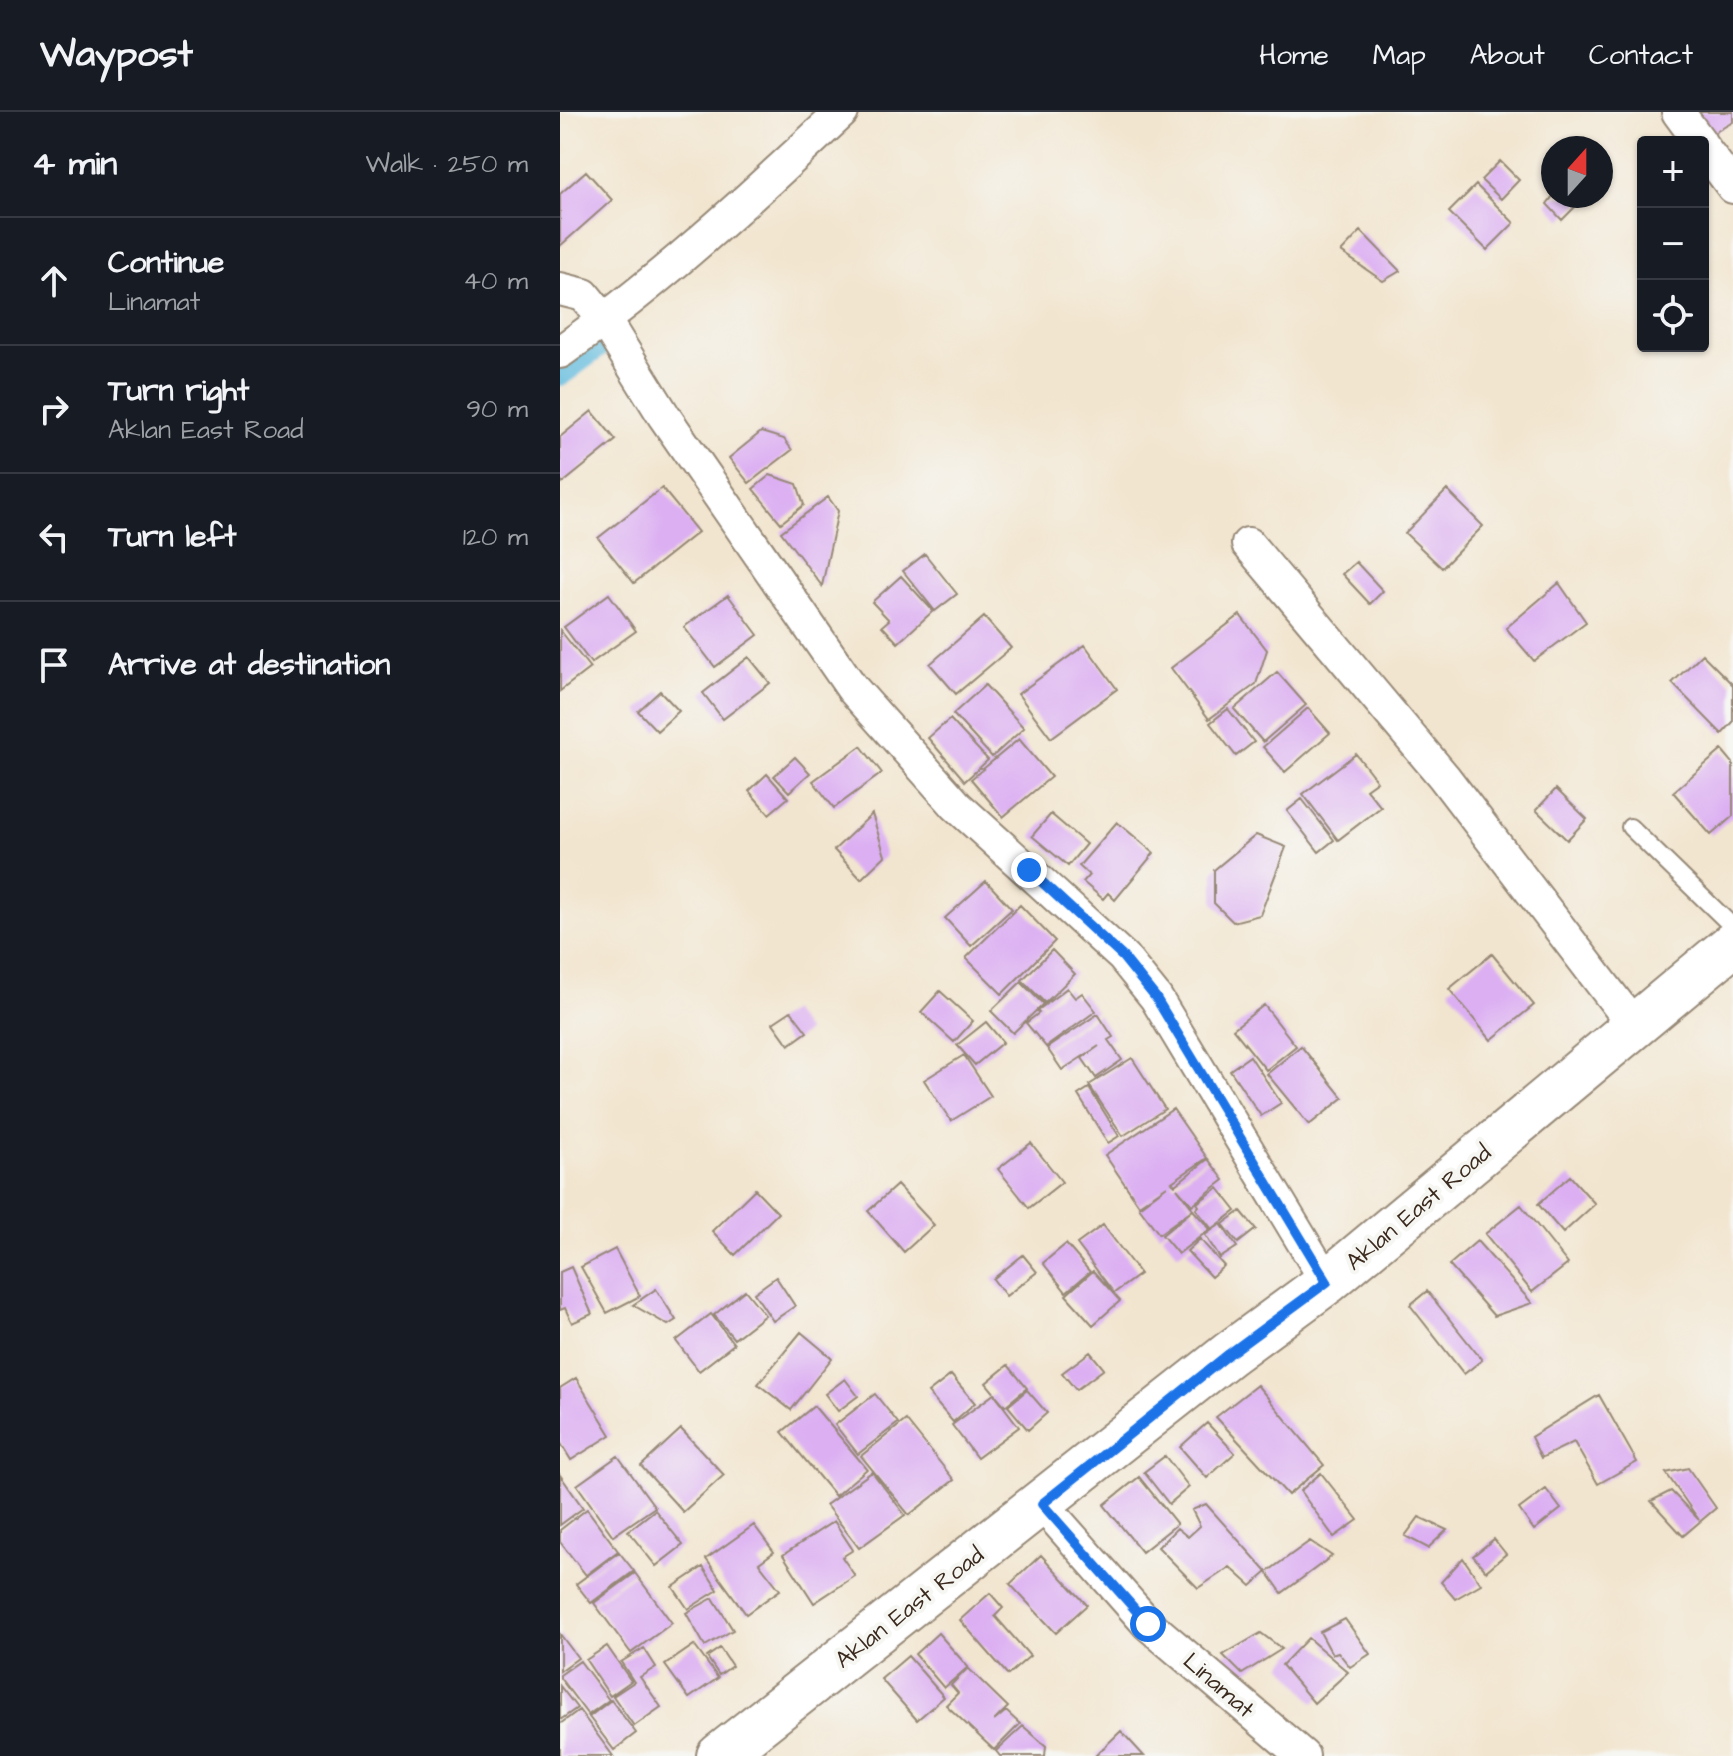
<!DOCTYPE html>
<meta charset="utf-8">
<style>
:root{--surface:#171b24;--page:#20242c;--text:#f1f3f6;--muted:#9ea1a6;--line:#363941}
body{margin:0;font-family:"Architects Daughter",sans-serif;background:var(--page);color:var(--text)}
.controls{position:absolute;right:24px;top:24px;display:grid;overflow:hidden;border-radius:8px;box-shadow:0 2px 6px #0004}
.controls button{width:72px;height:72px;display:grid;place-items:center;padding:0;border:0;border-bottom:2px solid var(--line);background:var(--surface);color:var(--text);font:40px sans-serif}
.compass{position:absolute;left:981px;top:24px;width:72px;height:72px;border-radius:50%;background:var(--surface);box-shadow:0 2px 6px #0004;rotate:21deg}
.stop{position:absolute;width:24px;height:24px;margin:-18px;border:6px solid #1a73e8;border-radius:50%;background:#fff}
.stop.end{background:#1a73e8;border-color:#fff;box-shadow:0 2px 8px #0008}
.list{margin:0;padding:0;list-style:none}
h2{display:flex;justify-content:space-between;align-items:center;height:104px;margin:0;padding:0 32px;font-size:34px}
h2 small{font-size:26px;font-weight:400;color:var(--muted)}
.list li{display:grid;grid-template-columns:52px 1fr auto;gap:24px;align-items:center;box-sizing:border-box;height:128px;padding:0 32px;border-top:2px solid var(--line)}
.list b{display:block;font-size:30px;white-space:nowrap}
.list p{margin:0;font-size:26px;white-space:nowrap;color:var(--muted)}
.list em{font-size:26px;font-style:normal;color:var(--muted)}
.icon{flex:none;width:44px;height:44px;fill:none;stroke:currentColor;stroke-width:2;stroke-linecap:round;stroke-linejoin:round}
.map{position:relative;flex:none;width:1173px;height:1644px;overflow:hidden}
header{display:flex;align-items:center;gap:48px;box-sizing:border-box;height:112px;padding:0 40px;background:var(--surface);border-bottom:2px solid var(--line)}
header strong{font-size:38px}
nav{display:flex;gap:44px;margin-inline-start:auto;font-size:28px}
main{display:flex}
aside{flex:1;background:var(--surface)}
.map>svg:first-child{display:block}
</style>
<header>
<strong>Waypost</strong>
<nav><a>Home</a><a>Map</a><a>About</a><a>Contact</a></nav>
</header>
<main>
<aside>
<h2>4 min<small>Walk · 250 m</small></h2>
<ul class="list">
<li><svg class="icon" aria-label="ahead" viewBox="0 0 24 24"><path d="M12 20V5M6 11l6-6 6 6"/></svg><div><b>Continue</b><p>Linamat</p></div><em>40 m</em></li>
<li><svg class="icon" aria-label="right" viewBox="0 0 24 24"><path d="M7 20v-9h11M14 6l5 5-5 5"/></svg><div><b>Turn right</b><p>Aklan East Road</p></div><em>90 m</em></li>
<li><svg class="icon" aria-label="left" viewBox="0 0 24 24"><path d="M17 20v-9H6M10 6l-5 5 5 5"/></svg><div><b>Turn left</b></div><em>120 m</em></li>
<li><svg class="icon" aria-label="arrive" viewBox="0 0 24 24"><path d="M6 21V4h12l-3 4 3 4H6"/></svg><div><b>Arrive at destination</b></div></li>
</ul>
</aside>
<div class="map">
<svg width="1173" height="1644" viewBox="0 0 1173 1644">
<rect width="100%" height="100%" fill="#f6f6f2"/>
<filter id="ink" filterUnits="userSpaceOnUse"><feTurbulence type="fractalNoise" baseFrequency=".0125" numOctaves="2"/><feDisplacementMap in="SourceGraphic" scale="16" xChannelSelector="R" yChannelSelector="G"/><feConvolveMatrix kernelMatrix="1 2 1 2 8 2 1 2 1" color-interpolation-filters="sRGB"/></filter>
<filter id="wash" filterUnits="userSpaceOnUse"><feTurbulence type="fractalNoise" baseFrequency=".006" numOctaves="4" result="noise"/><feDisplacementMap in="SourceGraphic" scale="32" xChannelSelector="R" yChannelSelector="G"/><feGaussianBlur stdDeviation="1.8" result="paint"/><feColorMatrix in="noise" values="0 0 0 0 0 0 0 0 0 0 0 0 0 0 0 0 0 1.4 0 .05"/><feComposite in="paint" operator="in"/></filter>
<g filter="url(#wash)">
<rect width="100%" height="100%" fill="#f2e5cf"/>
<g fill="none" stroke-linecap="round" stroke-linejoin="round">
<path stroke="#5fbadd" stroke-width="28" d="M0,260l42,-31"/>
</g>
<g id="blocks">
<path fill="#dcaff2" d="M1133,0h40v10l-23,13z
M940,49l19,19 -18,19 -20,-19z
M26,59l26,29 -52,46v-52z
M916,73l38,38 -27,27 -38,-38z
M993,84h22l5,6 -18,18 -15,-16z
M801,119l39,40 -17,10 -42,-29z
M32,299l24,29 -53,43 -3,-4v-42z
M201,320l23,7 8,11 -43,33 -20,-25z
M210,363l27,9 7,21 -23,18 -28,-34z
M102,376l36,44 -64,51 -36,-45z
M887,378l36,36 -41,42 -37,-35z
M268,385l10,14 -16,75 -41,-54z
M365,442l32,40 -22,17 -32,-40z
M796,450l27,29 -13,13 -28,-30z
M341,464l32,35 -35,32 -16,-17 7,-6 -17,-18z
M999,471l27,39 -52,39 -28,-33z
M49,482l27,37 -45,32 -27,-36z
M168,483l30,40 -43,32 -31,-40z
M680,503l27,35 -11,34 -47,35 -38,-51z
M424,505l27,31 -55,46 -26,-30z
M0,518l30,38 -30,23z
M525,533l32,44 -66,49 -33,-44z
M1142,542l31,31v37l-11,12 -50,-51z
M189,545l21,26 -47,36 -20,-26z
M717,560l29,33 -43,37 -29,-33z
M425,573l39,43 -32,29 -39,-43z
M100,579l19,20 -22,20 -19,-20z
M748,596l22,25 -45,39 -22,-25z
M668,597l26,33 -18,14 -26,-33z
M390,607l38,41 -23,21 -37,-43z
M459,627l32,38 -48,40 -32,-38z
M301,634l21,27 -48,35 -21,-27z
M1162,638l11,13v53l-22,19 -38,-43z
M796,642l21,27 -11,8 15,18 -43,33 -35,-46z
M235,645l15,16 -21,19 -15,-16z
M207,662l21,24 -19,16 -20,-23z
M996,677l31,30 -20,21 -31,-30z
M742,687l32,41 -15,12 -32,-41z
M312,702l13,42 -24,23 -27,-29z
M491,702l35,30 -18,22 -36,-30z
M557,710l37,31 -39,47 -7,-7 -5,6 -20,-17 6,-7 -10,-9z
M696,723l30,12 -26,68 -27,7 -19,-19v-33z
M426,769l26,28 -41,37 -26,-28z
M460,793l35,36 -53,53 -36,-36z
M492,838l23,24 -30,29 -23,-23z
M932,842l42,51 -43,35 -42,-51z
M461,870l22,22 -30,29 -22,-22z
M507,876l8,10 7,-5 14,18 -50,36 -20,-24 13,-10 -2,-2z
M380,879l33,30 -19,21 -33,-30z
M704,893l32,41 -30,24 -33,-41z
M231,899l16,21 -18,13 -16,-22z
M538,902l15,23 -5,3 14,20 -26,18 -14,-20 17,-12 -37,24 -15,-22z
M426,910l17,20 -28,23 -18,-20z
M741,934l42,52 -34,27 -42,-51z
M404,943l27,41 -40,25 -27,-41z
M690,944l31,47 -20,13 -31,-46z
M572,946l33,51 -42,27 -34,-51z
M529,976l30,48 -11,7 -30,-48z
M613,997l34,49 -35,24 3,3 33,-26 16,21 -32,25 -15,-17 16,21 -34,25 -20,-27 28,-21 -28,19 -34,-50z
M471,1031l31,39 -33,26 -31,-39z
M1010,1064l25,28 -32,29 -25,-29z
M337,1073l37,40 -30,27 -36,-41z
M658,1076l18,23 -24,18 -16,-20 3,-3 -2,-3z
M195,1077l23,24 -43,42 -23,-24z
M961,1093l47,59 -36,28 -47,-58z
M633,1098l17,19 -32,25 -16,-19z
M681,1099l15,18 -18,14 -15,-19z
M661,1112l16,23 -17,11 -15,-23z
M543,1113l37,49 -26,19 -37,-49z
M640,1127l24,27 -13,11 -24,-26z
M917,1129l55,62 -38,13 -45,-51z
M506,1132l24,28 -24,20 -23,-29z
M55,1137l25,47 -33,17 -26,-46z
M463,1143l14,17 -31,24 -13,-17z
M11,1155l21,47 -20,9 -7,-15 -5,2v-38z
M533,1159l27,30 -27,24 -27,-30z
M216,1165l19,29 -22,15 -19,-28z
M96,1177l20,31 -8,5 -35,-20z
M185,1178l20,25 -31,24 -20,-24z
M867,1179l55,69 -18,14 -54,-69z
M151,1202l23,30 -35,27 -23,-30z
M241,1220l31,26 -41,52 -33,-26z
M530,1240l14,17 -28,21 -14,-17z
M448,1253l19,23 -22,18 -19,-23z
M391,1263l24,28 -22,19 -25,-29z
M16,1266l35,57 -40,25 -11,-18v-54z
M285,1267l13,17 -20,15 -13,-17z
M697,1273l67,80 -36,30 -72,-78z
M467,1278l20,23 -19,17 -20,-24z
M315,1282l23,29 -40,31 -23,-29z
M434,1282l25,33 -42,31 -25,-33z
M1039,1283l38,67 -39,22 -24,-42 -33,16 -10,-21z
M254,1294l53,63 -32,27 -53,-64z
M346,1308l48,60 -45,35 -48,-59z
M647,1311l28,30 -28,25 -27,-31z
M121,1317l43,46 -41,37 -42,-46z
M58,1344l37,51 -42,29 -36,-51z
M605,1344l24,31 -20,17 -25,-32z
M1128,1356l28,40 -33,28 -32,-35 20,-10 28,29 -33,-47z
M312,1360l33,43 -46,33 -33,-43z
M761,1361l37,47 -24,17 -34,-46z
M0,1363l23,33 -23,17z
M579,1365l38,47 -35,28 -38,-47z
M986,1377l15,20 -27,21 -15,-21z
M646,1392l61,68 -16,14 -21,-19 -32,21 -40,-41 19,-19 11,9 12,-11 -8,-16z
M27,1397l31,42 -32,24 -26,-33v-12z
M95,1398l28,35 -27,21 -28,-35z
M859,1405l28,13 -19,18 -23,-12z
M274,1409l19,29 -11,7 13,19 -41,27 -31,-48z
M194,1413l20,27 -15,11 21,27 -34,24 -40,-55z
M934,1427l12,15 -20,17 -13,-15z
M750,1429l22,15 -50,37 -15,-21z
M59,1440l15,19 -43,32 -15,-19z
M481,1443l46,50 -31,28 -46,-49z
M903,1446l18,26 -26,15 -14,-17z
M143,1455l15,23 -30,19 -15,-22z
M75,1461l37,50 -41,30 -37,-50z
M430,1481l13,15 -8,8 35,40 -22,19 -48,-55z
M153,1486l20,32 -28,16 -19,-33z
M785,1507l25,35 -20,13 -12,-15 -6,2 -12,-22z
M378,1521l30,34 -24,21 -29,-34z
M701,1521l21,16 -40,25 -19,-19z
M0,1522l18,24 -18,13z
M748,1526l40,34 -34,31 -32,-38z
M134,1533l24,33 -29,20 -24,-33z
M47,1534l24,35 -21,15 -24,-36z
M84,1536l12,19 -16,10 21,30 -27,19 -21,-30 21,-14 -13,-20z
M160,1536l12,18 -13,9 -12,-18z
M348,1544l36,41 -27,23 -36,-41z
M20,1549l29,39 -21,15 -28,-37v-3z
M408,1556l40,39 -14,14 12,-10 14,13 -26,26 -48,-45 12,-12 -7,-8z
M0,1574l17,22 -17,12z
M51,1588l25,33 -22,17 -25,-33z
M19,1598l34,46h-53v-32z
M463,1614l23,20 -1,10h-45l-4,-5z
M561,1619l23,25h-49z"/>
</g>
</g>
<g filter="url(#ink)">
<use href="#blocks" fill-opacity="0" stroke="#968876" stroke-width="2"/>
<g fill="none" stroke-linecap="round" stroke-linejoin="round">
<defs>
<path id="lane" d="M1070,715l103,100"/>
<path id="street" d="M1118,0l22,30
M1143,35l30,40
M0,177l24,6 21,26 59,95 188,272 105,118 166,151 33,41 171,284
M0,240c101,-71 191,-155 282,-240
M688,432l196,233 191,250
M482,1392l106,120 155,132"/>
<path id="primary" d="M159,1644l510,-402 98,-72 406,-338"/>
</defs>
<use href="#lane" stroke="#968876" stroke-width="20"/>
<use href="#street" stroke="#968876" stroke-width="36"/>
<use href="#primary" stroke="#968876" stroke-width="48"/>
<use href="#lane" stroke="#fff" stroke-width="16"/>
<use href="#street" stroke="#fff" stroke-width="32"/>
<use href="#primary" stroke="#fff" stroke-width="44"/>
</g>
</g>
<g fill="none" stroke-linecap="round" stroke-linejoin="round" filter="url(#ink)">
<path stroke="#1a73e8" stroke-width="10" d="M469,758l94,87 33,41 171,284 -98,72 -187,150 106,120"/>
</g>
<g text-anchor="middle" stroke-width="8" stroke-linejoin="round" paint-order="stroke">
<g font-size="24" fill="#3b2a1e" stroke="#f6f6f2">
<text transform="translate(858 1095) rotate(-40)" y="8">Aklan East Road</text>
<text transform="translate(349 1495) rotate(-38)" y="8">Aklan East Road</text>
<text transform="translate(659 1573) rotate(41)" y="8">Linamat</text>
</g>
</g>
</svg>
<div class="controls">
<button>+</button>
<button>−</button>
<button><svg class="icon" aria-label="locate" viewBox="0 0 24 24"><circle cx="12" cy="12" r="6"/><path d="M12 2v4M12 18v4M2 12h4M18 12h4"/></svg></button>
</div>
<svg class="compass" viewBox="-18 -18 36 36"><path d="M0-13l5 13h-10z" fill="#e53935"/><path d="M0 13l5-13h-10z" fill="#9ea1a6"/></svg>
<div class="stop" style="left:588px;top:1512px"></div>
<div class="stop end" style="left:469px;top:758px"></div>
</div>
</main>
